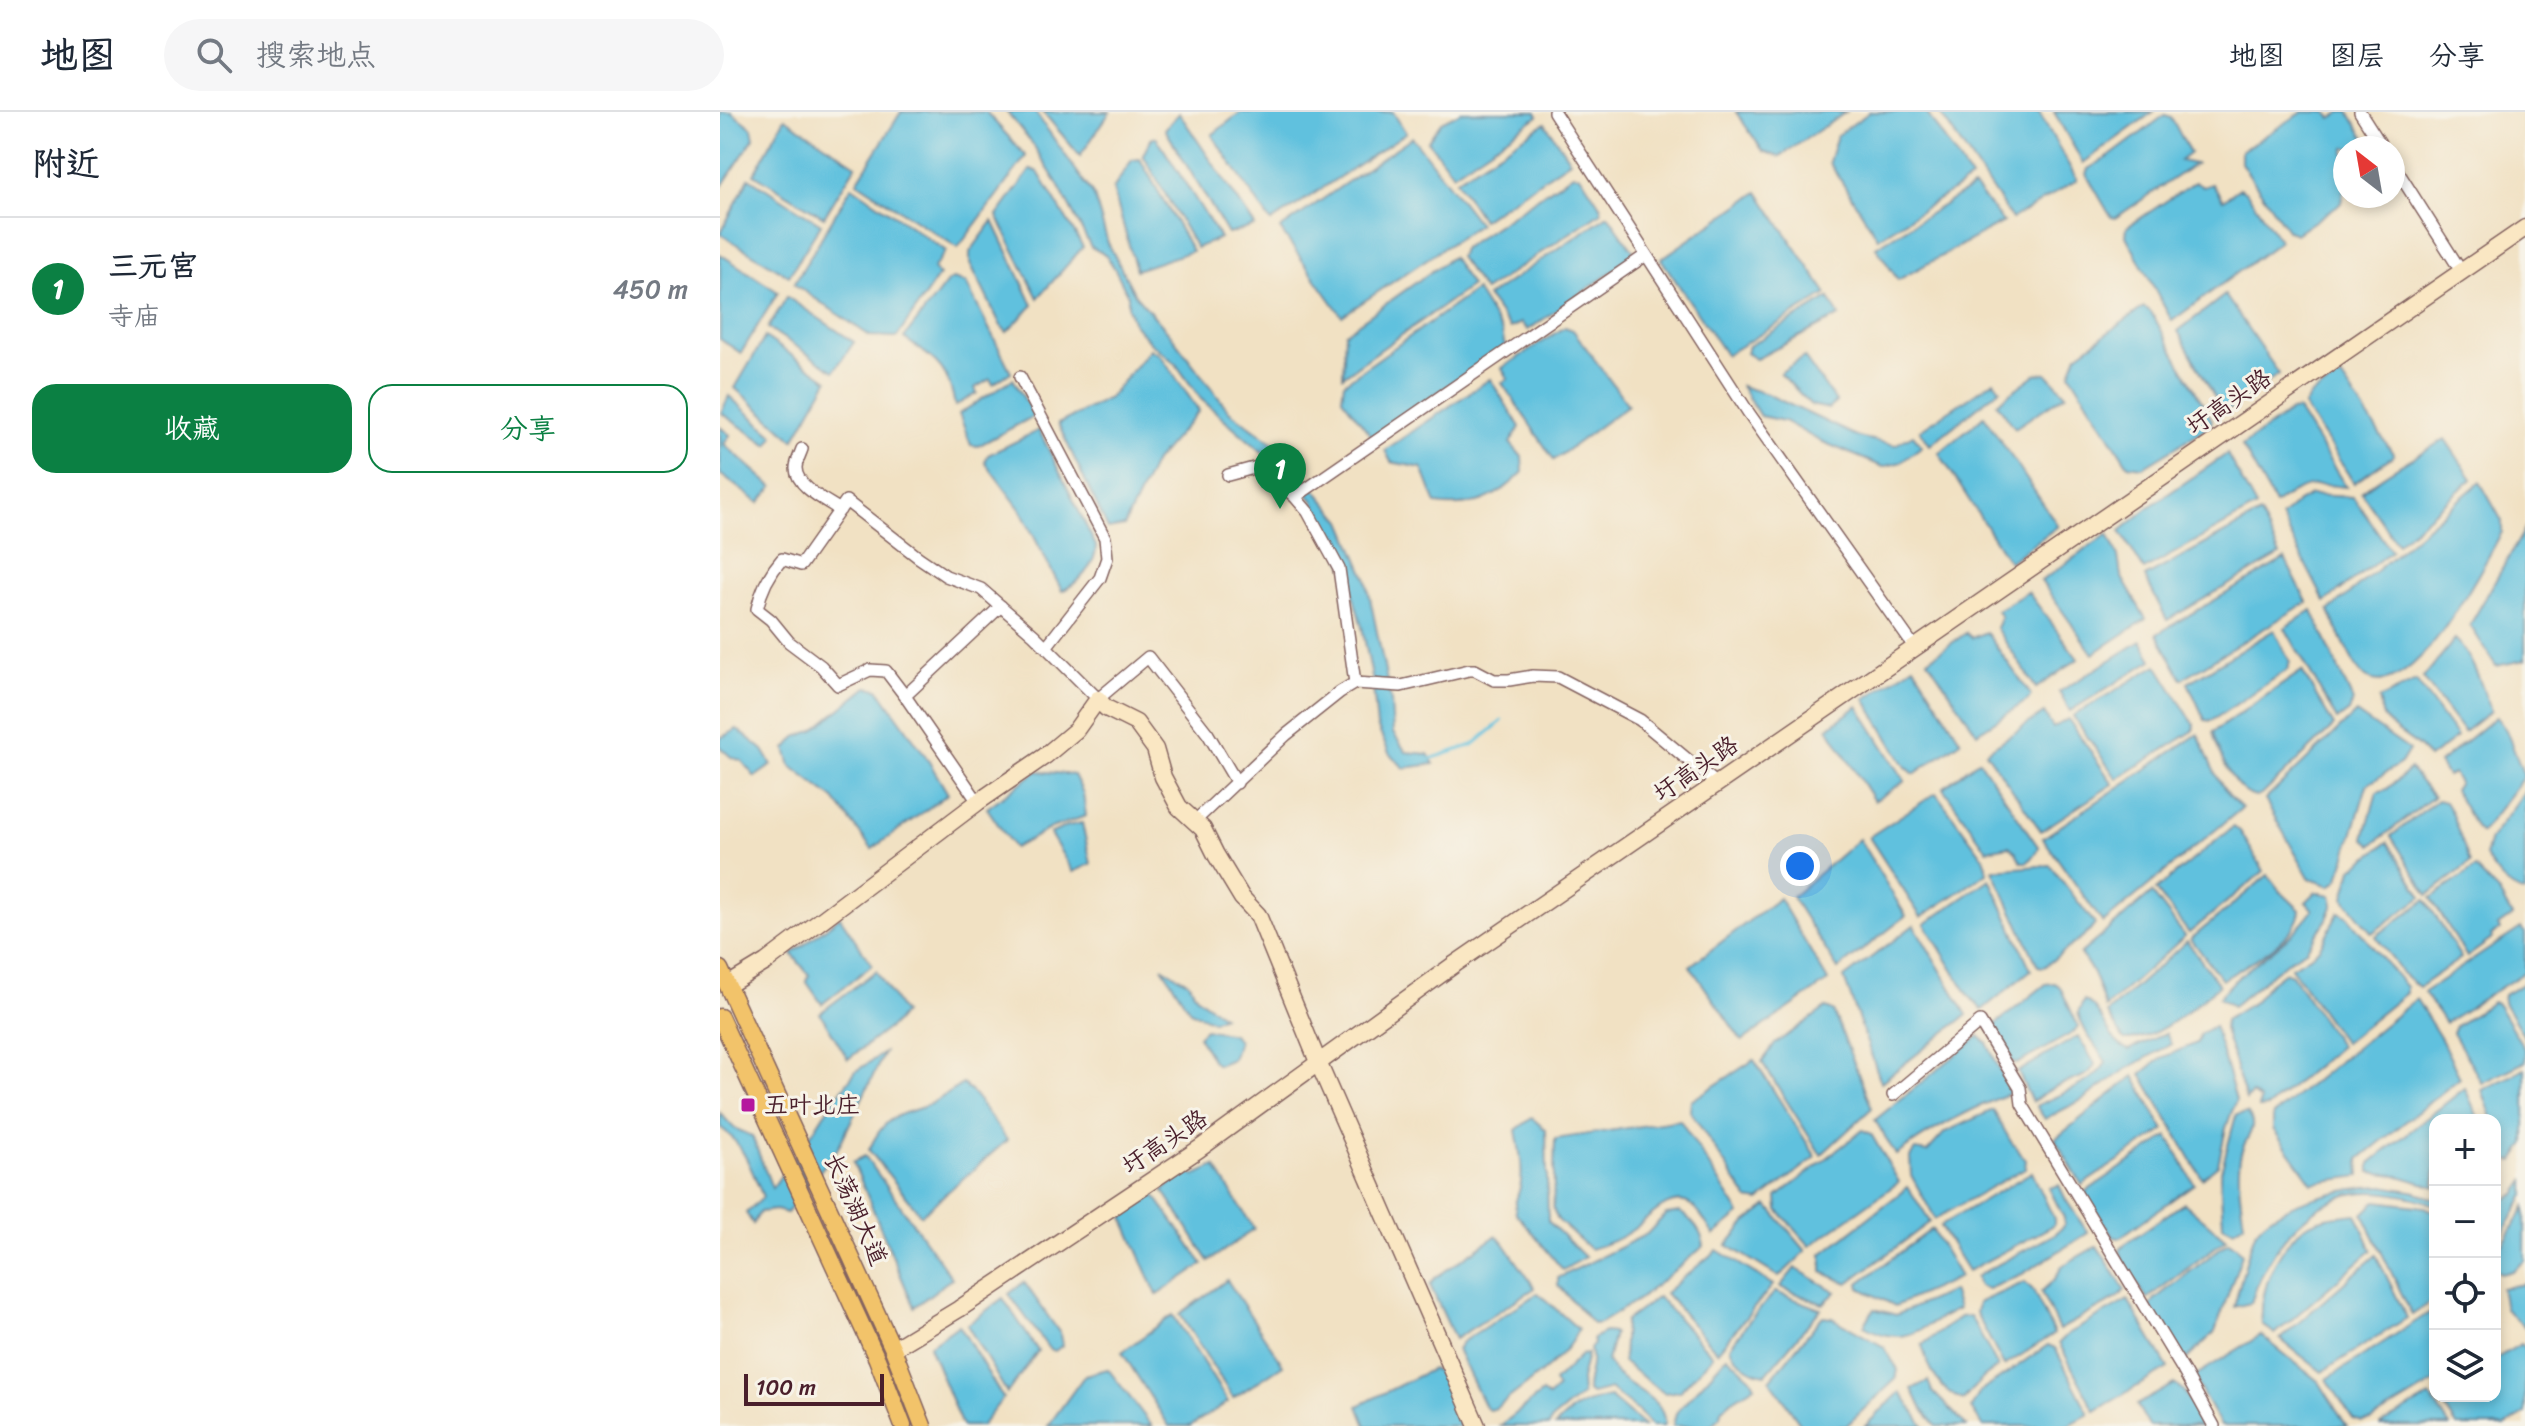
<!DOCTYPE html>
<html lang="zh">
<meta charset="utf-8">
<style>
:root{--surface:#fff;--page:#f6f6f7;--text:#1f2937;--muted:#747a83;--line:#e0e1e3;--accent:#0b8043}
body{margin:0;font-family:Sriracha,"LXGW WenKai TC",sans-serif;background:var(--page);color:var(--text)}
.controls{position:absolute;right:24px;bottom:24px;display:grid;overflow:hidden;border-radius:16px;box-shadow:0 4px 12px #0003}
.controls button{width:72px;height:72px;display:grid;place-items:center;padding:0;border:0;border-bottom:2px solid var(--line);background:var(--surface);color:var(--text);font:40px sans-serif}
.compass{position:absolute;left:1613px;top:24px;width:72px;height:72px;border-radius:50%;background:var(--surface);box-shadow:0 4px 12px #0003;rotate:329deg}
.scale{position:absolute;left:24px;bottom:20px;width:140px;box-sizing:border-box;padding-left:8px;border:4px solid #4a1f2b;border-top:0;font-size:22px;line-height:28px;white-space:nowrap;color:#4a1f2b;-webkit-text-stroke:6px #f7f3e8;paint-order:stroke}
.you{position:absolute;left:1080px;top:754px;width:28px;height:28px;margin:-20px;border:6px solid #fff;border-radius:50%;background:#1a73e8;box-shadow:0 0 0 12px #1a73e833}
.badge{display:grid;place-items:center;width:52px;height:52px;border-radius:50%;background:var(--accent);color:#fff;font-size:26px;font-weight:700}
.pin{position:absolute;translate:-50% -66px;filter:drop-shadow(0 2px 4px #0008)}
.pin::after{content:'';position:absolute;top:42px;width:28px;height:24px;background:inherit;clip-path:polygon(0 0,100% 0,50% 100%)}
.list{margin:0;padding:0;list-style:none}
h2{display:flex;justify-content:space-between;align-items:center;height:104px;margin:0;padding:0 32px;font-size:34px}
h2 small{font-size:26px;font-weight:400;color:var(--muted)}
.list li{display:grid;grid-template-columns:52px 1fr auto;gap:24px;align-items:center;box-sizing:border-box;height:144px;padding:0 32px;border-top:2px solid var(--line)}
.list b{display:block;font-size:30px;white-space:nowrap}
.list p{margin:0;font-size:26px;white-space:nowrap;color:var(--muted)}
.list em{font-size:26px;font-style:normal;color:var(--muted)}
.actions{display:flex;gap:16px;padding:24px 32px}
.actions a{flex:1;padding:18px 0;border:2px solid var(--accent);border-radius:24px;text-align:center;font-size:28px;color:var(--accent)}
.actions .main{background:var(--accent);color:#fff}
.icon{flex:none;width:44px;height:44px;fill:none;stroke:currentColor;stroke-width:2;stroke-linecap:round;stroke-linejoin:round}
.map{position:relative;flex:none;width:1805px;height:1314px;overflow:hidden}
header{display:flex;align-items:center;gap:48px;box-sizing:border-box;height:112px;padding:0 40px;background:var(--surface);border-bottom:2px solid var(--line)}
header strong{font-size:38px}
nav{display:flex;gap:44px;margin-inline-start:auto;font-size:28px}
.search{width:560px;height:72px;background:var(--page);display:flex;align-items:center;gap:20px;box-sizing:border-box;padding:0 28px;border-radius:44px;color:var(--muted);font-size:30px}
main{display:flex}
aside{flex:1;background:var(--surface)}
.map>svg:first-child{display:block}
</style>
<header>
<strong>地图</strong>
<div class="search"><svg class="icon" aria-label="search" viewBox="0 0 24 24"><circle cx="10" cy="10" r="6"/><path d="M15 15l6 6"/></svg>搜索地点</div>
<nav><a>地图</a><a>图层</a><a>分享</a></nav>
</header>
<main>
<aside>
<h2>附近<small></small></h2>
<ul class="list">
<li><span class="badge">1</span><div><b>三元宫</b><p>寺庙</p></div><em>450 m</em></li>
</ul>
<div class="actions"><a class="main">收藏</a><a>分享</a></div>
</aside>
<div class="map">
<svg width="1805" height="1314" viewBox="0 0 1805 1314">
<rect width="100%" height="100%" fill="#f7f3e8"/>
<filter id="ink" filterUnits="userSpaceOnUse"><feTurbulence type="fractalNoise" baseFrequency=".0125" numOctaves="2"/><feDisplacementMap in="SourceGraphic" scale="16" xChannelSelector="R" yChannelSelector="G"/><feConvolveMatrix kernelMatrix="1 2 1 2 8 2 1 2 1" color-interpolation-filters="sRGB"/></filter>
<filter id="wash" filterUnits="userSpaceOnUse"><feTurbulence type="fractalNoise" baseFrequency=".006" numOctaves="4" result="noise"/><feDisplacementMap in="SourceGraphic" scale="32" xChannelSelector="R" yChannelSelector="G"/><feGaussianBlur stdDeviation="1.8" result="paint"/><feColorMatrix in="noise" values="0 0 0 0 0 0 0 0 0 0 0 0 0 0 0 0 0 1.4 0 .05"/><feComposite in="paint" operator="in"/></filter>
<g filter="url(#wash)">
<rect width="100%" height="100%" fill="#f1e1c3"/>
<path fill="#60c1de" stroke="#557084" stroke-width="2" d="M0,0h11l21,16 2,10 -34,51z
M181,0h85l40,44 -68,92 -101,-66z
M287,0h28l59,84 14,47 27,52 34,38 60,78 49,35 64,75 24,57 25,123 2,32 13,19 22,2 6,10 -30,4 -15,-15 -12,-27 -5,-49 -10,-50 -16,-57 -33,-70 -16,-18 -96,-83 -26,-36 -25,-21 -16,-18 -6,-17v-12l-13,-26 -9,-14 -15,-8 -34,-64 -25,-40z
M323,0h67l-30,44z
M521,0h152l13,21 -135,89 -59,-87z
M741,0h75l2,4 -85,58 -25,-33 13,-19z
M1016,0h110l-67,45 -16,-6z
M1150,0h56l45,67 -93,59 -49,-76 8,-27z
M1219,0h100l38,68 -65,39z
M1334,0h99l-70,51z
M1583,0h24l5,6 10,-6h7l22,36h-26v35l-4,20 -45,31 -8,-3 -47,-68v-12z
M459,1l76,113 -27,8 -63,-105z
M1445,3l6,2 19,36 -10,8 15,3 -80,54 -4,-1 -25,-43 2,-5 22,-13z
M65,6l71,47 -32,52 -70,-43z
M825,11l25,38 -88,59 -26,-40z
M436,25l64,101 -24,10 -53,-93 8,-16z
M692,25l67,87 -137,92 -62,-87z
M420,47l52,92 -56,19 -23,-81 19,-29z
M311,57l7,3 45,75 -45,51 -41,-82z
M853,62l8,2 20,31v5l-117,79 -25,-34 3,-8z
M29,66l72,46 -32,52 -69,-42z
M1475,70l8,5 9,-3 11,16 17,-12 7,5 33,48 -108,80 -46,-85 1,-9z
M132,74l94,65 -13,18 6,6 -42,62 -27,-1 -76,-52z
M1253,75l4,3 26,32 -105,58 -22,-33z
M1038,80l69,102 -101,61 -65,-96z
M888,103l28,40 -108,75 -7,-7 -11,5 -23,-31z
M273,109l40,84 -26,27 -6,-6 -31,-63v-11z
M0,142l58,38 -37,61 -21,-14z
M732,145l19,29 -128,90 2,-43z
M233,167l13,4 45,89 -18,12 -3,-5 -15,9 2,5 -22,13c-7,-41 -19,-45 -51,-68l44,-57z
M756,178l26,42 3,15 -133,90 -30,-39 2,-15z
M1505,183l54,79 -49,35 -9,-1 -43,-77z
M67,185l67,45 -20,29 -66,-43z
M1109,186l10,18 -83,43 -10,-6 3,-7z
M1424,195l7,5 61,108 -2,6 -67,41 -15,-2 -58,-92 7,-18z
M845,215l8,3 55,75 -74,55 -52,-77 6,-4 -6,-11z
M45,225l63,43 -34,60 -59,-52z
M430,237l10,6 39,56 -44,50 -31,65 -16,3 -50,-105 51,-26z
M1084,245l32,45 -8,7 -17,-4 -31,-32z
M1326,261l20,21 -51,34 -18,-25 39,-29z
M1621,265l53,78 -40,28 -50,-77 7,-11z
M293,267l21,37 -56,30 -7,-1 -12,-31z
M770,267l30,48 -10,16 12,14 1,15c-26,27 -50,37 -87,32l-14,-36 -31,-6 -6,-12z
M1274,269l6,8 -70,56 -10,-15z
M1021,274l26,8 91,43 37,8 18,-10 9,11 -21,16 -18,5 -65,-27 -34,-19 -24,-5z
M9,284l45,40 -6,9 -47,-32z
M1578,298l48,77c-37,-4 -41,-4 -71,17l-33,-58 49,-35z
M1264,304l74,110 -49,36 -70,-109z
M0,315l10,8 -6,9 49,43 -14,16 -39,-29z
M319,318l57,116c0,20 -18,37 -34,45l-42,-82 -35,-47 3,-7z
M1725,327l27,40 -75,65 -36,-52c26,-21 55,-35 84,-53z
M1507,342l29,53 -112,63 -24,-39 29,-24z
M1760,370l22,39v11c-18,31 -91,180 -139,143 -9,-7 -28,-51 -34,-64z
M1591,383l42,2 38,54 -66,51 -44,-85 17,-15z
M1540,402l20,41 -113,65 -22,-43z
M1805,417v131l-29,6 -26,-41z
M1388,422l10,22 3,20 25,43 -53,35 -52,-73z
M1565,447l22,43 -125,77 -25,-45z
M1308,480l50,67 -42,29 -40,-60 5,-11 -4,-7z
M1592,498l41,91 -4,10 -12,9 -52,-92z
M1554,518l16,32 -3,8 -76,51 -6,-1 -17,-37z
M1266,520l45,63 -3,5 -51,33 -49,-73 38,-27 6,5z
M1735,527c16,13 29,53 36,72l-27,21 -41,-54z
M1421,529l11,19 -82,51 -11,-19z
M1437,553l38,61 -2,5 -76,48 -44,-63z
M1194,554l47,75 -47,33 -8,-7 -41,-68z
M1582,559l32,55 -70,67 -7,4c-23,-3 -39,-44 -44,-65z
M1696,569l41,56 -28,21c-13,-19 -34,-24 -45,-40 -3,-4 -3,-13 -5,-19z
M147,575l11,2 47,66 23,39 -76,55 -38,-50 -43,-33 -5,-17 10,-12 18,-7z
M1138,594l47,75 -31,20 -46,-73z
M1324,601l9,15 15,-9 45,65 -72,47 -55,-79z
M1636,601l53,37 -8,13 -34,22 -28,94 -8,7 -21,-7 -45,-79z
M1776,605l10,13 18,46 -43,57 -5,-5 -22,-38 5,-7 -6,-10 -6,3 -8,-13z
M17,617l26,21 9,15 -17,12 -13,-16 -11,-4 -11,-10v-9z
M1478,622c12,28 20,54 44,74l-139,115 -60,-85z
M1259,648l60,88 -11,14h-7l-5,-10 -7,-6 -22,4 -44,-62z
M1690,657l23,28 -61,48 -8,-7 13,-46 10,-3z
M317,659l37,4 9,18 3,23 -35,12 -37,20 -27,-40z
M1805,679v102c-19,-6 -29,-20 -40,-37l5,-17z
M1216,681l49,67 2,13 -66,44 -52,-80z
M1717,688l8,2 6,10 19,51 -42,32 -37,-59z
M362,711l9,41 -18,8 -23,-38 17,-8z
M1513,715l7,4 24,40 -75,62 -33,-43z
M1139,727l47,77 -68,53 -46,-72z
M1668,730l34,55 -50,36 -28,-35 8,-29z
M1330,753l45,59 -5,7 -46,36 -6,-1 -45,-96z
M1755,756l24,25 13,23 -14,10 2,4 -9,5 2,3 -26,19 -36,-59z
M1548,763l12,16 20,19c-1,28 -56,56 -78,70l-31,-41z
M1270,767l41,91 -49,40 -13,-14 -44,-72z
M1596,780l15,3 2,9 -6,15 -21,31 -17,10 -56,46 -14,-8c27,-35 68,-51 94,-88l-7,-8z
M1432,781l33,43 -80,72c-6,-21 -11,-37 -25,-54z
M1059,786l49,83 -86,60 -52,-75z
M1706,788l35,58 -42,29 -17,-14 -26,-37z
M1619,800l8,4 59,71v6l-62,50 -53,-76 23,-13 6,-7z
M120,805l32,48 -50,39 -16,-23 3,-6 -17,-21z
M1194,813l53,90 -86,67 -37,-104z
M1801,816l4,5v39l-80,51 -21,-31z
M1467,829l32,44c-24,20 -62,56 -95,55l-17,-27z
M442,855l27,16 8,14 26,19 -10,5 -23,-10z
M156,859l27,42 -8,10 -47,36 -28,-46z
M1565,860l7,3 48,71 -72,61 -9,1 1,-8 -8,-6 -6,6 -22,-71 1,-9 29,-18 15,-18z
M1335,871l5,4 18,39 -4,6 -57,32 -5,-2 -20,-35 54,-43z
M1805,871v55l-22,-37 1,-6z
M1696,887l25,40 19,39 -101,81 1,17 -48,7 -39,-54v-14z
M1364,888c21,10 22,42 45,50l37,-17 5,11 -46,26 -43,30 -37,19 -9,-13c21,-11 60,-23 70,-44 -10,-17 -23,-30 -28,-49z
M1773,890l5,3 27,45v12l-43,21 -29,-50 3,-7z
M1106,896l7,3 39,97 -51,47 -59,-93 13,-18z
M1494,914l22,74 -10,28 -8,37 -16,13 -61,-104 20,-16 36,-15 3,-9z
M485,917l28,5 5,7 -6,18 -15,6 -5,-5 -14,-24z
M1259,924l8,7 24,50c-41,16 -79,36 -115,62l-21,-35z
M1358,924l17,28c-7,16 -27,16 -40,23 -8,4 -16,10 -23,15l-14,-30z
M164,941l-46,95 -51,65 -11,-3 -16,2 -7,12 -7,-11 17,-16c-11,-26 -19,-53 -43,-70v-14l14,15 18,8 20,52 42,-58 10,-16 32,-43z
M1034,948l62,97 -57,44 -11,-2 -58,-88 1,-10z
M1805,957v74l-11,18 -7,-1 -12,-34v-6h-2l-11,-30z
M1414,964l30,54 -82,55 -27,-46z
M243,972l12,12 32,44 -86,75 -52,-65c14,-31 23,-33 54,-43 13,-4 27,-16 40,-23z
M1745,976l14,32h-44v67l-39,-12 -26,-3v-9z
M1273,998l18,32 15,18 -1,8 -90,51 -24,-44 -1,-18 5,-7 12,2 18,-20z
M1527,1001c13,15 -2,24 -6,40 -5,20 0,49 3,70l-11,7 -10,-5 -3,-50 16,-60z
M812,1006l14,12 2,91 37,36 -22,13 -47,-57c-3,-13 4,-19 5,-31 2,-17 -2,-35 -5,-52z
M960,1008l60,94 -26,21c-6,-8 -14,-24 -23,-30 -21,-14 -44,16 -60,26 -13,9 -26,14 -41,18l-32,-29 -5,-11 2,-70z
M1143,1018l8,4 28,48 -89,64 -32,-36 -1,-13z
M1448,1024l26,48 -75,54 -6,-1 -29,-44z
M145,1044l87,122 -38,29 -61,-145z
M495,1054l39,63 -45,32 -46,-71 25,-20 6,6z
M1312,1060l22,47v6l-86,46 -28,-45z
M1805,1069v14l-30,52v-42l21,-11z
M1339,1073l7,15 22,33 -66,41 -34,15 -9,-3 -3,-9 6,-4 73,-39 9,-8v-8l-15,-30z
M1663,1074l33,6 19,7v6c-24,-10 -66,-18 -91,-9 -47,15 -80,62 -93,107l-17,4c4,-14 17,-70 23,-77 21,-28 92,-43 126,-44z
M1188,1075l22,35 -82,61 -26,-11v-18z
M434,1082l49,70 -46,31 -34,-78z
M1656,1089l49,6 10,5v87l-23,16 -49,-101z
M1464,1091l42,36 -79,60 -25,-41 -2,-8 5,-6z
M1048,1094l38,45 -27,26 -52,-32 19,-22z
M1805,1095v54l-13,10 -11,3 -5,-4 -1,-12z
M960,1100c12,8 22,20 24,34l-62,51 -42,26 -7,1 -35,-39v-7l89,-44 19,-20z
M1636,1102l16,36 -97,84 -13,-10c-3,-32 14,-75 40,-95 14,-12 36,-13 54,-15z
M1212,1117l28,48 -65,29 -35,-18 -1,-5z
M776,1124l7,6 32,46 -80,51 -25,-54 5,-7z
M1508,1130l8,4 6,8 -27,78 -30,29 -35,-55 5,-7z
M1377,1134l28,44 -6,7 -60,33 -18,-38 14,-13 7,-13z
M997,1138l56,35 -56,67 -52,-59z
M1656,1143l31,63 -85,54 -42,-33z
M1075,1156l41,24 -13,12 -43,-17z
M507,1168l56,85 -50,33 -53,-84z
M304,1170l37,53 2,10 -8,6 -6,-2 -40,-55z
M1305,1170l8,8 21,44 -50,32 -28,-53 2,-10z
M1805,1172v43l-20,-18 -4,-21z
M1232,1179l6,18c-37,17 -52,41 -94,17l10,-17 22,6z
M1055,1180l46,17 -55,65c-14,-1 -32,-14 -36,-27l19,-26z
M818,1181l40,36c-11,30 -58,59 -82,79l-7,2 -4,-3 -28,-58 5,-7z
M938,1185l55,59 -33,35 -16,2 -41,-31 2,-41z
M283,1186l35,53 -31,42 -40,-68z
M1408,1188l40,68 -73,43 -36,-68 9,-9z
M1715,1197v73l-63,38 -10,2 -9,-3 -26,-40z
M453,1203l55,87 -38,24h-21l-47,-74z
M1250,1204l28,51 -15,11 -20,22c-24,-9 -34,-31 -41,-55l38,-28z
M1102,1205l10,1 52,29 14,23 -2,9 -50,47h-44l-32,-46z
M239,1213l44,73 -22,28h-19l-33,-80z
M885,1220l9,1 -7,28c3,5 7,11 12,15 16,14 49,26 45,50h-13l-12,-14 -29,-23 -18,5 -5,-2c0,-17 7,-25 3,-43l4,-5 -1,-6z
M1541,1223l58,47 28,44h-126l-28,-49z
M1801,1232l4,3v67l-21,12h-47l-19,-30h57v-37z
M1328,1233l7,3 34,66 -22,12h-84l-12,-18 9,-16z
M867,1242l-6,26 1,15 -30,24 -3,7h-49l42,-33 6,4 10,-9 -4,-6 27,-27z
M1007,1244l24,22 4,8 -27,17 -7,7 -1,7 -10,9h-37l3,-13z
M388,1257l44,57h-104l37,-51z
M712,1257l13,6 19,51h-98l-8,-20z
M1208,1269l4,10 35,35h-30l-15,-17 -10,-20z
M1454,1272l9,6 21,36h-55l-12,-21z
M1180,1280l24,34h-59z
M1710,1284l20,30h-70v-1z
M890,1285l34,29h-89c18,-19 29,-24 55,-29z"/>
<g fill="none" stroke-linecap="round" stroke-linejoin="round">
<path stroke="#60c1de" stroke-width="3" d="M710,647l43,-14 29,-24"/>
</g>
</g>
<g filter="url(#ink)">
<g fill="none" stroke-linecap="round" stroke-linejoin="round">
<defs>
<path id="street" d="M834,0l194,300 167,236
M1640,0l23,36
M1673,52l68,107
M300,265l85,161 2,20 -7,20 -54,69
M82,337c-2,6 -6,13 -6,19 0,19 31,33 44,42
M508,363l33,-9 34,31 13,15 31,57 16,114
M575,385l351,-242
M281,494l-96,90 -19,-25 -16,-1 -32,15 -17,-19 -32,-24 -18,-22 -14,-11c4,-19 12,-35 25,-50l19,6 45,-64 72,56 28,19 35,13 53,46 64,64 50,-42 60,77 29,49
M185,584l73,106
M475,709l91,-86 54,-43 15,-9 46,3 68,-16h6l19,10h15l24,-4 25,1 82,43 77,64
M1173,983l87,-73 40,66 2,16 161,266 31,56"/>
<path id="secondary" d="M8,873l38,-23 212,-160 67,-46 31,-26 22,-31 8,9 30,15 19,26 8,28 16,30 24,22 13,26 26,43 16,17 60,147 159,364
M173,1237l66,-40 240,-160 256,-185 1070,-736"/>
<path id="primary" d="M0,857l173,380 30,77
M0,905l157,342 26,67"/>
</defs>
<use href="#street" stroke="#846360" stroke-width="14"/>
<use href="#secondary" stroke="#846360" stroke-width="19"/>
<use href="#primary" stroke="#846360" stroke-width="19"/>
<use href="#street" stroke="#fff" stroke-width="11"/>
<use href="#secondary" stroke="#fae7c3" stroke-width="16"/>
<use href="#primary" stroke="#f2c36a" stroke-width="16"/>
</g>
</g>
<rect fill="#b5179e" stroke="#f7f3e8" stroke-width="3" x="20" y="985" width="16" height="16" rx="4"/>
<g text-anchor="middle" stroke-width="6" stroke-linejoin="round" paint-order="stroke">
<g font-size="24" fill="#4a1f2b" stroke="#f7f3e8">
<text transform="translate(1509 290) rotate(-35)" y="8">圩高头路</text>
<text transform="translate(976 657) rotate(-35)" y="8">圩高头路</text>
<text transform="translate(445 1030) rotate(-34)" y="8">圩高头路</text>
<text transform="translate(136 1097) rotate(66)" y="8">长荡湖大道</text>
</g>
<g font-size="24" fill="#4a1f2b" stroke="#f7f3e8" text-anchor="start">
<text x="44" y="1001">五叶北庄</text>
</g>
</g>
</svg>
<div class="controls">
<button>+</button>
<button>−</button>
<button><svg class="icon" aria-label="locate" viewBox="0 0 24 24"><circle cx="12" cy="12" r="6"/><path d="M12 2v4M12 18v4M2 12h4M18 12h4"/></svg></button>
<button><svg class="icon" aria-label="layers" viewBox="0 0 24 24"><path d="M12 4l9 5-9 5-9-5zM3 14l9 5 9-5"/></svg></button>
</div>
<svg class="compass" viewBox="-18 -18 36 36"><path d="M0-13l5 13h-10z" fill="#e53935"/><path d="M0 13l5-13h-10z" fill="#747a83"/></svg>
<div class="scale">100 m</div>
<div class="you"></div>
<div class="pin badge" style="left:560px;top:397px">1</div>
</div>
</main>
